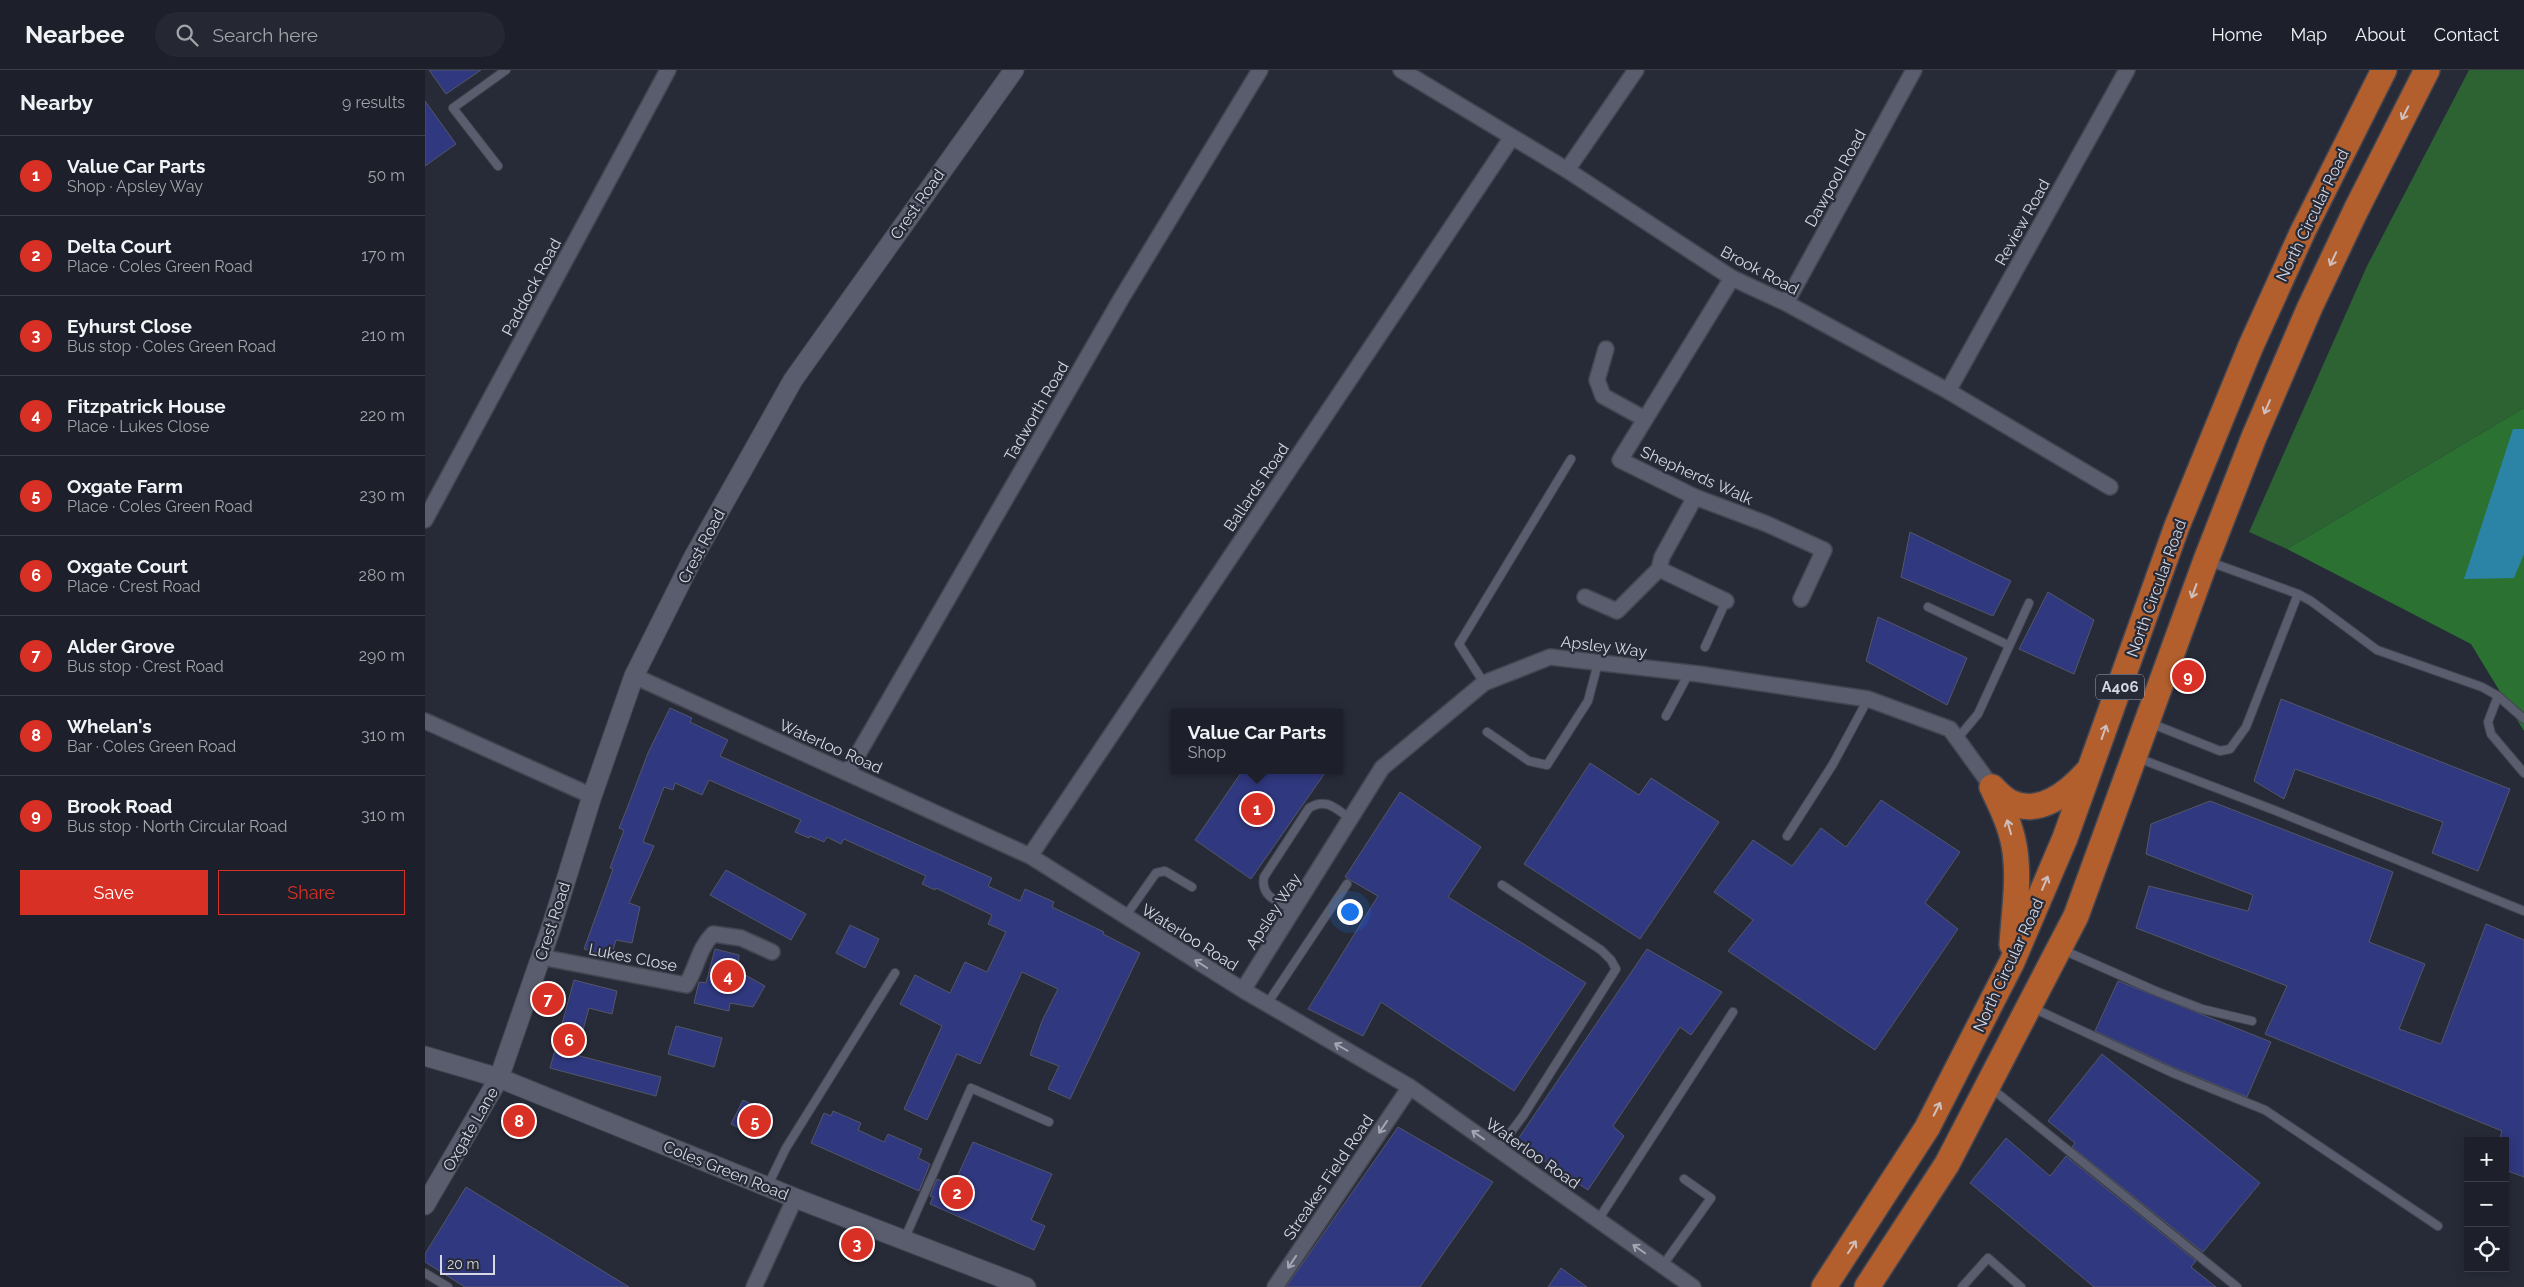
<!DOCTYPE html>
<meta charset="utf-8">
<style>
:root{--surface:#1d202a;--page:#252832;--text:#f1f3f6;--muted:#a0a3a8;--line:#3b3e47;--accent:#d93025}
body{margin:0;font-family:Raleway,sans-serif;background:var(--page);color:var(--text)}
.controls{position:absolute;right:15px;bottom:15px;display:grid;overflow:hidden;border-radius:0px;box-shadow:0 2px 12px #0003}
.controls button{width:45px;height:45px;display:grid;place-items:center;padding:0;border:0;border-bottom:1px solid var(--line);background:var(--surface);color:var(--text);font:25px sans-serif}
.scale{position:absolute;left:15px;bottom:12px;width:55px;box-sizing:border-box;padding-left:5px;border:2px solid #d5d7e1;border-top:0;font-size:14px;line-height:18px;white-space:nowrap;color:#d5d7e1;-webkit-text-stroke:4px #272b38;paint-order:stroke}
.you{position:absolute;left:924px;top:841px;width:18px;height:18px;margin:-12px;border:4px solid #fff;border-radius:50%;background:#1a73e8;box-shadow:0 0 0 8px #1a73e833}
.badge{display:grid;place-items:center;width:32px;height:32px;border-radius:50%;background:var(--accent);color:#fff;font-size:16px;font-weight:700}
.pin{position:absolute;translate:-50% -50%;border:2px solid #fff;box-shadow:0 1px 5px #0006}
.popup{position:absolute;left:746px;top:639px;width:172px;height:65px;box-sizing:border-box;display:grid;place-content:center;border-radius:0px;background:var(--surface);filter:drop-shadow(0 1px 4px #0005);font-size:16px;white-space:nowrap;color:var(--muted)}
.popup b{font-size:19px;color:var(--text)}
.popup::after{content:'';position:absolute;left:50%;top:100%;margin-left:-10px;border:10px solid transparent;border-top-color:var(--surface)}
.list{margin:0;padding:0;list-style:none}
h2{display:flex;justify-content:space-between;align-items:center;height:65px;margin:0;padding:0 20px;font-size:21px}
h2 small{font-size:16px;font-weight:400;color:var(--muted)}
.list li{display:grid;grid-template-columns:32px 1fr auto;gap:15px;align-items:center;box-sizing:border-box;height:80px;padding:0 20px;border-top:1px solid var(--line)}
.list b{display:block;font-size:19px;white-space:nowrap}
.list p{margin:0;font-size:16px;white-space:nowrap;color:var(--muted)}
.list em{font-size:16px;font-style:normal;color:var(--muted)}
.actions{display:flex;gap:10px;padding:15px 20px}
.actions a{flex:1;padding:11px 0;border:1px solid var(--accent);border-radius:0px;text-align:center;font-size:18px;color:var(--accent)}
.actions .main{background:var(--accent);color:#fff}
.icon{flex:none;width:28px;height:28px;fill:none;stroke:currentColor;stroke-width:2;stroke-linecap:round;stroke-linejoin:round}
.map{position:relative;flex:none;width:2099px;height:1217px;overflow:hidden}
header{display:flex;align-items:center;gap:30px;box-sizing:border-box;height:70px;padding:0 25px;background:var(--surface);border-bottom:1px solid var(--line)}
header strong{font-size:24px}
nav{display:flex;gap:28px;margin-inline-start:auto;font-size:18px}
.search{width:350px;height:45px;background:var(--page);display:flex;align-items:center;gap:12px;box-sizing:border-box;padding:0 18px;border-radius:28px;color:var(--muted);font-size:19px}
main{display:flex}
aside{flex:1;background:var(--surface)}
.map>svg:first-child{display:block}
</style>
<header>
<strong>Nearbee</strong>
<div class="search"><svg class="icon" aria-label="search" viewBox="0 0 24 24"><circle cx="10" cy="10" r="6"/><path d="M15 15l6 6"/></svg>Search here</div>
<nav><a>Home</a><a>Map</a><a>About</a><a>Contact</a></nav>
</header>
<main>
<aside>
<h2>Nearby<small>9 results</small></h2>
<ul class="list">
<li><span class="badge">1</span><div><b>Value Car Parts</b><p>Shop · Apsley Way</p></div><em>50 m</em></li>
<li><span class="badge">2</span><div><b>Delta Court</b><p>Place · Coles Green Road</p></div><em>170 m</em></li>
<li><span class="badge">3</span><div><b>Eyhurst Close</b><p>Bus stop · Coles Green Road</p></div><em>210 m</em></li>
<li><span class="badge">4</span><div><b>Fitzpatrick House</b><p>Place · Lukes Close</p></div><em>220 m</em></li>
<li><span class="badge">5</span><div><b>Oxgate Farm</b><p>Place · Coles Green Road</p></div><em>230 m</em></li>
<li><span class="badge">6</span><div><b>Oxgate Court</b><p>Place · Crest Road</p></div><em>280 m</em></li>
<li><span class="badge">7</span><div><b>Alder Grove</b><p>Bus stop · Crest Road</p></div><em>290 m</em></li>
<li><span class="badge">8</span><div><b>Whelan's</b><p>Bar · Coles Green Road</p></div><em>310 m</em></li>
<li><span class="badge">9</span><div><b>Brook Road</b><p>Bus stop · North Circular Road</p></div><em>310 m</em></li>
</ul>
<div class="actions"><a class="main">Save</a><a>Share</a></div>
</aside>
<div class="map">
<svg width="2099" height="1217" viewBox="0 0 2099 1217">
<rect width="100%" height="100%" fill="#272b38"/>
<path fill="#2d6232" d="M2044,0h55v338l-237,141 -38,-17 118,-266z"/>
<path fill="#2a7132" d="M2099,338v323l-53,-87 -184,-95z"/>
<path fill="#2b84a5" d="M2088,359h11v125l-10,24 -50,1z"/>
<path fill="#30387f" stroke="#535766" d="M4,0h52l-35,24z
M0,31l31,43 -31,22z
M1485,462l101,49 -18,35 -92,-39z
M1623,522l46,28 -20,54 -55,-25z
M1453,547l89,41 -20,47 -81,-44z
M1856,629l229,90 -32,82 -46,-18 11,-31 -148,-53 -11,30 -30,-18z
M245,638l22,10 -2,4 38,18 -8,16 272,122 -4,8 32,15 5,-12 29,13 -2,5 52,25 -1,2 37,19 -70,146 -22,-10 11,-23 -29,-11 12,-34 16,-32 -36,-17 -42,92 -23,-10 -30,66 -23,-11 38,-83 -42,-22 15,-29 35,18 15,-31 22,10 19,-40 -18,-8 4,-9 -56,-27 -1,2 -13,-6 4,-8 -82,-37 -3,5 -14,-7 -3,5 -14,-6 -1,2 -14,-6 6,-12 -92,-40 -7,15 -27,-12 -2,7 -9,-3 -21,55 11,4 -25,57 11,4 -8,36 -16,-3 -5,17 -27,-8 29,-80 -3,-1 14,-38 -5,-2 7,-17 22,-58z
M1165,693l49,32 12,-17 68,44 -79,117 -116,-75z
M818,700h84l-76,109 -56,-39z
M975,722l81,55 -33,50 138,86 -72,108 -133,-89 -18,34 -55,-27 70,-113 -33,-19z
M1456,730l79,52 -35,51 33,26 -83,121 -147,-99 25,-31 -39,-28 39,-52 39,26 29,-38 25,19z
M1785,731l183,71 -24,70 56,22 -26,65 42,15 45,-120 38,16v237l-19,-7v-29h-6l3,-10 -237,-97 22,-48 -151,-58 13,-42 99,25 5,-16 -107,-41 5,-30z
M301,800l80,44 -15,26 -81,-45z
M425,855l29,14 -14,29 -29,-15z
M290,879l24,6 -1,16 27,15 -12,21 -23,-4 -1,8 -35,-8 5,-21 7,1z
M1222,879l75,43 -31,43 -11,-8 -67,99 11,10 -36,54 -72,-48z
M149,910l43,11 -5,23 -23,-6 -13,47 85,22 -5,19 -106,-28z
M1693,911l153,61 -24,55 -72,-29 -80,-37z
M251,956l46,12 -8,29 -46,-13z
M1677,984l158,129 -57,69 -131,-105 3,-4 -27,-22z
M318,1030l30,15 -12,24 -30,-15z
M408,1041l28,12 -3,7 26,12 4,-8 34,15 -4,9 12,6 -11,27 -108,-48 13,-30 7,3z
M973,1057l95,55 -73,105h-134z
M1581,1068l44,38 16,-20 130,105 -5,6 25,20h-122l-124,-104z
M548,1072l79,32 -21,46 14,6 -11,24 -104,-46 3,-7 -3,-1 7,-17 16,7z
M41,1117l163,100h-164l-40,-25v-8z
M1136,1198l26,19h-39z"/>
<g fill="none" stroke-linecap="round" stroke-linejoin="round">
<defs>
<path id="service" d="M73,96l-45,-58 53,-38
M1785,492l88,32 13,7 66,49 105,37 16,9 26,23
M1503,537l80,38
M1280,577l21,-46
M1059,613l-25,-39 112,-185
M2073,626l-10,26 3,12 33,39
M1241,646l23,-43
M1725,653l70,28 10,-2 16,-22 52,-133
M1062,662l42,29 18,4 41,-64 10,-38
M1532,669l21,-25 51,-111
M1713,688l136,52 250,101
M1362,766l46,-72 35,-65
M869,840c-15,-8 -34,-13 -30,-33l45,-69c17,-11 27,1 42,11
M700,847l31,-44 9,-2 27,16
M1638,880l95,42 44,17 50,12
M842,934l80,-120
M1608,938l140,65 92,37 173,116
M1566,1018l246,199
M1073,1079l25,-33 93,-147 -5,-9 -10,-10 -99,-65
M343,1115l18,-37 109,-175
M1173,1150l135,-208
M479,1170l67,-152 78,34
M1238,1195l48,-67 -27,-19
M0,1203l23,14
M1537,1217l26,-29 33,29"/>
<path id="minor" d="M976,0l166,100 165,108 54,25 162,88 162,96
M1142,100l69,-100
M1307,208l-112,182 75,37 72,27 57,26 -23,49
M1361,233l128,-233
M1181,279l-9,31 6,16 42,23
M1523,321l179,-321
M1270,427l-33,60 -3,12 67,32
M0,450l243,-450
M1160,527l32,14 42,-42
M209,606l396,180 213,134 167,97 283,200
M0,651l167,75
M422,703l274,-474 139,-229
M605,786l482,-719
M116,887l145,28c11,-17 12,-36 27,-51l28,4 31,14
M818,920l139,-222 102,-85 66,-26 149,17 169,25 82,30 42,58
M329,1217l41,-89
M850,1217l135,-200"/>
<path id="tertiary" d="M0,986l74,22 296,120 231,89
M0,1135l74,-127 52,-150 41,-132 42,-120 59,-118 100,-178 221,-310"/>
<path id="trunk" d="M1567,717c9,19 18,37 22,58 6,33 0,67 -2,100
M1567,717c5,5 11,12 18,15 29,15 59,-10 77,-30
M1399,1217l103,-159 85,-166 53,-124 112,-312 73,-178 53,-117 81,-161
M1442,1217l80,-123 129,-248 130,-356 48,-123 56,-130 46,-97 71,-140"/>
</defs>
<use href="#service" stroke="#434651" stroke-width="10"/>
<use href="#minor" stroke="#434651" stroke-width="18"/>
<use href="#tertiary" stroke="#434651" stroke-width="21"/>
<use href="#trunk" stroke="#434651" stroke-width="28"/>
<use href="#service" stroke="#595d6d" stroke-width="8"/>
<use href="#minor" stroke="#595d6d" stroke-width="15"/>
<use href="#tertiary" stroke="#595d6d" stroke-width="19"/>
<use href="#trunk" stroke="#b25e2d" stroke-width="25"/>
</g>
<defs><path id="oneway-shaft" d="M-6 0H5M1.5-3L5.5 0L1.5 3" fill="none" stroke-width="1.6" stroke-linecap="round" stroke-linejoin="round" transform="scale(1.25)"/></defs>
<g stroke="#cebfbd">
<use href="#oneway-shaft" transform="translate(1980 43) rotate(117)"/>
<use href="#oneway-shaft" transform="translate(1908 189) rotate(115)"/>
<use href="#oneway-shaft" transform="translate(1842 337) rotate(113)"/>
<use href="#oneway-shaft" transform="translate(1769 521) rotate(110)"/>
<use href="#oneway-shaft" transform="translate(1679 662) rotate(-71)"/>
<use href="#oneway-shaft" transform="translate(1584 757) rotate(-106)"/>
<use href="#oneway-shaft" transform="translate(1620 813) rotate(-67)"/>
<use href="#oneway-shaft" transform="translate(1512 1039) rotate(-63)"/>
<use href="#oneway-shaft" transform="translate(1427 1177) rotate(-57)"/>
</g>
<g stroke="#a3a6b3">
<use href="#oneway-shaft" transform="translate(776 894) rotate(-148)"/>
<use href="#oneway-shaft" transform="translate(916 977) rotate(-150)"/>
<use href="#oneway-shaft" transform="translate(958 1057) rotate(124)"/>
<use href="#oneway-shaft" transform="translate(1053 1065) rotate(-145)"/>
<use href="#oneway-shaft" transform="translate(1214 1179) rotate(-145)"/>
<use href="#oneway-shaft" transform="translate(867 1192) rotate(124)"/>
</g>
<g text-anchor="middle" stroke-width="4.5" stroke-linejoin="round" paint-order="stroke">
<rect fill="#272b38" stroke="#a1a3ae" stroke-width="1" x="1671" y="604.5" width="48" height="25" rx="4"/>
<g font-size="15" font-weight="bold" fill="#d5d7e1">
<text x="1695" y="622">A406</text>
</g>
<g font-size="16" fill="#d5d7e1" stroke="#272b38">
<text transform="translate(1410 108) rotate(-61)" y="6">Dawpool Road</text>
<text transform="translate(492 134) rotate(-55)" y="6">Crest Road</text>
<text transform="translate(1887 145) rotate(-64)" y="6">North Circular Road</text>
<text transform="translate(1597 152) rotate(-61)" y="6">Review Road</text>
<text transform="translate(1335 200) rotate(28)" y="6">Brook Road</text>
<text transform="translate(106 217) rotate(-62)" y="6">Paddock Road</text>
<text transform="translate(611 341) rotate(-60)" y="6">Tadworth Road</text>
<text transform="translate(1272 405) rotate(24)" y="6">Shepherds Walk</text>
<text transform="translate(831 417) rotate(-56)" y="6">Ballards Road</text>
<text transform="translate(276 476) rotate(-62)" y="6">Crest Road</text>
<text transform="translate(1731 518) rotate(-70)" y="6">North Circular Road</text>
<text transform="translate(1179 576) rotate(7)" y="6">Apsley Way</text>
<text transform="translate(406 676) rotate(24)" y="6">Waterloo Road</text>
<text transform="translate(848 841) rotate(-57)" y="6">Apsley Way</text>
<text transform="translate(127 851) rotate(-72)" y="6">Crest Road</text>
<text transform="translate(765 867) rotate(32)" y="6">Waterloo Road</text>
<text transform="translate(208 887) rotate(11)" y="6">Lukes Close</text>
<text transform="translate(1583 895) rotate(-65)" y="6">North Circular Road</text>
<text transform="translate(45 1059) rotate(-60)" y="6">Oxgate Lane</text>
<text transform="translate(1108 1083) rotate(35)" y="6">Waterloo Road</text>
<text transform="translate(301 1100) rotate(22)" y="6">Coles Green Road</text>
<text transform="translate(903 1107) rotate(-56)" y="6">Streakes Field Road</text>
</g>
</g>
</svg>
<div class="controls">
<button>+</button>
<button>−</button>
<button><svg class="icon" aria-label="locate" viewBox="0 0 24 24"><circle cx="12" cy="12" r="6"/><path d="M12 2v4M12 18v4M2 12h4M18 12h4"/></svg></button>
</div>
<div class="scale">20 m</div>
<div class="you"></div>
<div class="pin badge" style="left:832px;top:739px">1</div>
<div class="popup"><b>Value Car Parts</b>Shop</div>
<div class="pin badge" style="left:532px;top:1123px">2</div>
<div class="pin badge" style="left:432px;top:1174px">3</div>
<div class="pin badge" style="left:303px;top:906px">4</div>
<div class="pin badge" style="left:330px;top:1051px">5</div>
<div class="pin badge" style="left:144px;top:970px">6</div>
<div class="pin badge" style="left:123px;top:929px">7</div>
<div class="pin badge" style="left:94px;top:1051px">8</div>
<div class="pin badge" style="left:1763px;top:606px">9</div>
</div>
</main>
